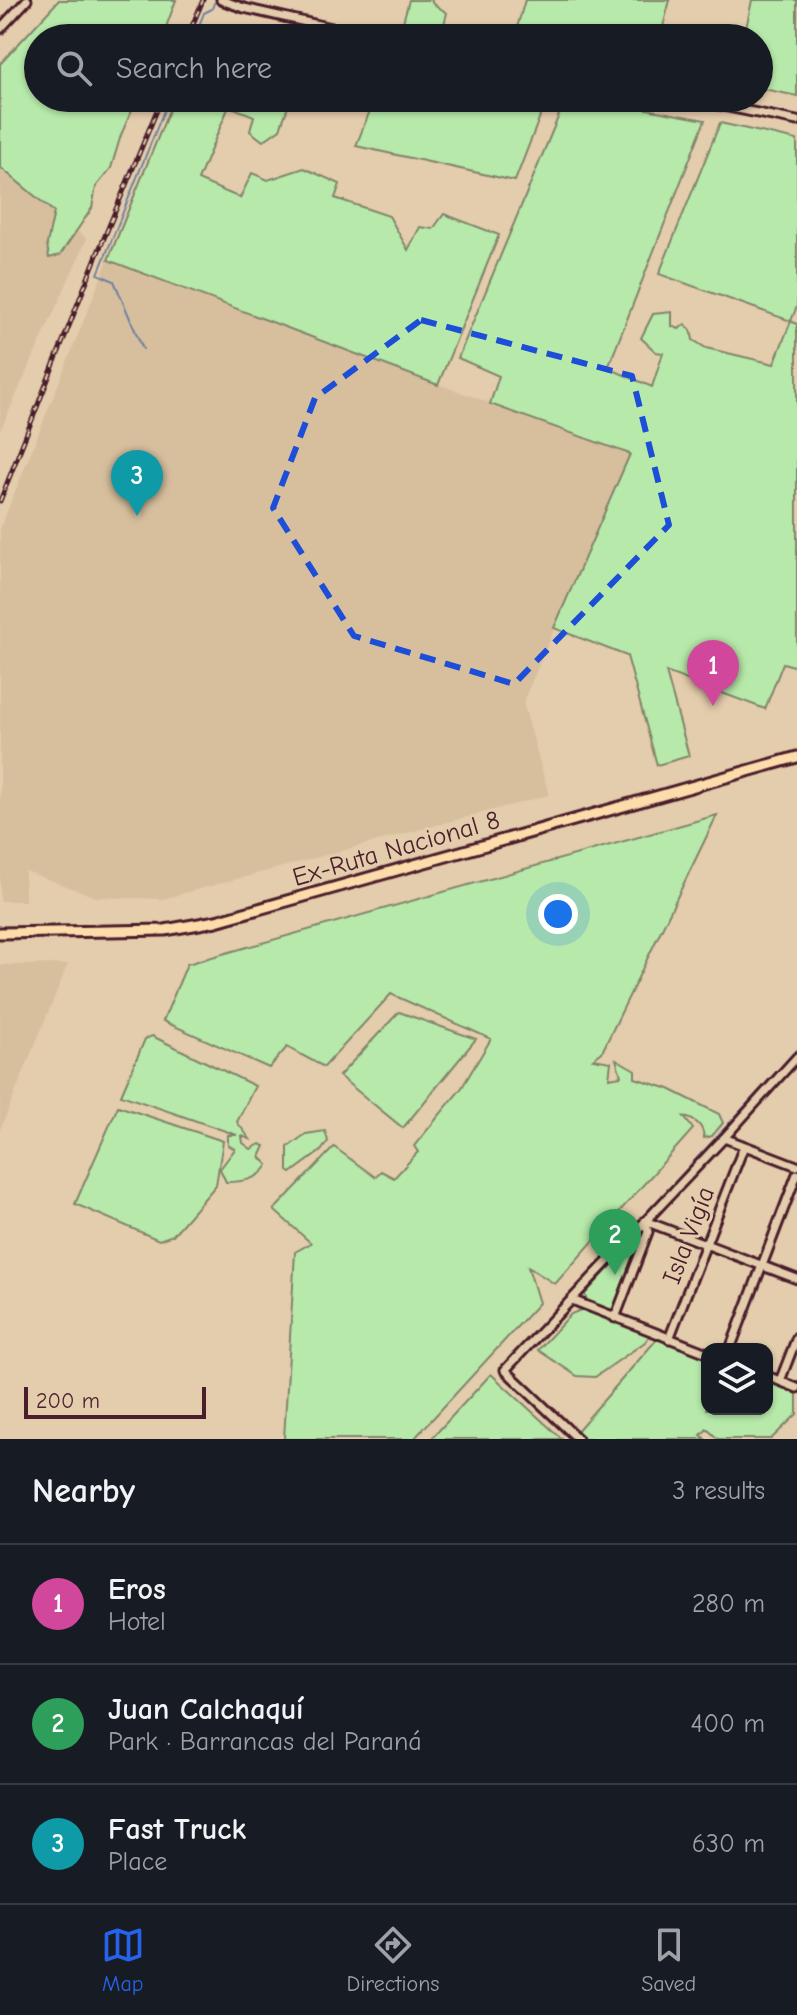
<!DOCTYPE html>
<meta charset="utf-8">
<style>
:root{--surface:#171b24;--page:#242831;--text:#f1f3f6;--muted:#9ea1a6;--line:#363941;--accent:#2563eb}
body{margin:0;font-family:"Comic Neue",sans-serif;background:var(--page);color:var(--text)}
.controls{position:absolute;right:24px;bottom:24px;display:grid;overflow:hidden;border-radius:16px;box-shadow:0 2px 6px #0004}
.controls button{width:72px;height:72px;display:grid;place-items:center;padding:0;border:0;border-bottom:2px solid var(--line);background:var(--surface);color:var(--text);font:40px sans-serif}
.scale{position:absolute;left:24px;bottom:20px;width:182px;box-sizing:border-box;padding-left:8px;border:4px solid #4a1f2b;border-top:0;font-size:22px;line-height:28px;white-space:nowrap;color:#4a1f2b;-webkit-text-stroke:6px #e4cdad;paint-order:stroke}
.you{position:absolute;left:558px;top:914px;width:28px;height:28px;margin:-20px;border:6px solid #fff;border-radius:50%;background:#1a73e8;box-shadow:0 0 0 12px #1a73e833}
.badge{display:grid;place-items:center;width:52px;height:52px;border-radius:50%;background:var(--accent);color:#fff;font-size:26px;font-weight:700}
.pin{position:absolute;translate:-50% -66px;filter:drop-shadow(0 2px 4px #0008)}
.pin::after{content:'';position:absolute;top:42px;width:28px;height:24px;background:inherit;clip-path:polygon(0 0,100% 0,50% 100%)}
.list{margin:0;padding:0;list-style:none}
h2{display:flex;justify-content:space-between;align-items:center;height:104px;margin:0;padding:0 32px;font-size:34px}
h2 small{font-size:26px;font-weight:400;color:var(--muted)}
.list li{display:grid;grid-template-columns:52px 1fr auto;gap:24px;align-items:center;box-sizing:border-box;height:120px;padding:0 32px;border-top:2px solid var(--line)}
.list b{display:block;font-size:30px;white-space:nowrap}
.list p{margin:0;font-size:26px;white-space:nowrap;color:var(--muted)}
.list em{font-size:26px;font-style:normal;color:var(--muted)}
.icon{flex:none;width:44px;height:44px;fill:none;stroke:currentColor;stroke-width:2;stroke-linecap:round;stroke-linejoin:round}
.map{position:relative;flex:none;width:797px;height:1439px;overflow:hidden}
.search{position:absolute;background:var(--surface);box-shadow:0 2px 6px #0004;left:24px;right:24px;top:24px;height:88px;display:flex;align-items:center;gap:20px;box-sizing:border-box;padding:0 28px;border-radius:44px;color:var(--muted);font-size:30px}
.sheet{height:464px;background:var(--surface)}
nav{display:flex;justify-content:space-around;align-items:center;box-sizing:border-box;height:112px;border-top:2px solid var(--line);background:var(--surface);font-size:22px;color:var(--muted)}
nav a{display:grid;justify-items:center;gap:4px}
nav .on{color:var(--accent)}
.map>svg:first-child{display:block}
</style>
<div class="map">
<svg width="797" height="1439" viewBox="0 0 797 1439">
<rect width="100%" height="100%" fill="#e4cdad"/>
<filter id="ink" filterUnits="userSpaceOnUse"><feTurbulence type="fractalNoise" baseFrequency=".0125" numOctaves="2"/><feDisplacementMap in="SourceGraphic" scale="16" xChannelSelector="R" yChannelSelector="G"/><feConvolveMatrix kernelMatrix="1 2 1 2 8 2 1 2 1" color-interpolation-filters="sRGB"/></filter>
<g filter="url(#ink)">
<path fill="#d7bf9e" d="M0,167l87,72 -87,192z
M108,260l174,67 348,127 -107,248 26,93 -386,104 -67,-2 -71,-26v30h-25v-372z
M68,964l-68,166v-165z"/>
<path fill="#b7eaaa" stroke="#80846a" stroke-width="2" d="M59,0h117l-14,38h-124v60h99l-16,37 -10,33 -15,19 -4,21 -32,47 -11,3 -2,-14 7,-32 -54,-45v-103z
M409,0h23v3l15,10 -4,15 -15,1 -25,-7z
M525,0h145l-10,38h-146z
M752,0h45v96l-38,-8v-50h-15z
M174,98h117l-11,31 -17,12 -13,-10 4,-15 -25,-10 -31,74 42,18 12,-25 16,7 36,-12 36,16 -5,14 54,18 19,34 12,-23 13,2 11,-15 55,21 -61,150 -330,-125z
M375,98h172l-32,83 -159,-35z
M566,98h22l117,22 -97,248 44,19 11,-34 -7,-1 -15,-14 12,-24 19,-2v14l7,3 6,-5 6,6 2,10 13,8 68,16 17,-43 -132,-47 61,-151 77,17v166l-6,15 6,3v343l-14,-4 -18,46 -99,-37 23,84 -32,9 -30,-109 -73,-28 76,-174 -140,-50 9,-28 -41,-18z
M717,815l-115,237 -9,7 18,3 -2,16 12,-2 -5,-17 19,11v8l34,11 50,25 4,9 -11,13 -8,2c-1,-13 -8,-18 -20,-21l9,12 -138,155 -27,-17 11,36 -125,136h-130l11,-187 16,-9 -37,-33 60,-63 41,30 6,-6 13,7 24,-26 -4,-6 47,-57 30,-50 -100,-45 -67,73 -37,-20 -18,21 -106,-47 24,-57z
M399,1012l77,27 -73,89 -64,-52z
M152,1036l103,50 -18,36 13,17 -8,-3 1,7 8,6 9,-5 5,2 -5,11 8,8c-9,15 -26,17 -42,17l-6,-13 15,-20 -7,-4v-10h9l-116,-40 24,-56z
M118,1106l105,35 -7,44 -43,50 -14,5 -84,-36z
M325,1131l3,10 -7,10 -30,22 -3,-2v-24l18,-13z
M627,1249h6l2,6 -21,54 -5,1 -22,-9 -2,-7z
M583,1309l67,26 -5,7 -50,35 -18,-1 -39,-26 33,-36z
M657,1339l50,19v51h60v-28l30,12v21l-26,25h-53l-11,-10 -6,6 4,4h-121l-8,-7z
M491,1374l71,65h-131z"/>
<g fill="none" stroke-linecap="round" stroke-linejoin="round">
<path stroke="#6f829c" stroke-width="2" d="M194,38l10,-25 8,-4 2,-6
M143,349l-29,-68 -16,-7 71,-176
M566,1300l231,-250"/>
<defs>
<path id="minor" d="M221,0l23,8 132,30
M0,29l27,-29
M683,98l114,23
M724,1138l73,28
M645,1221l152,58
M572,1300l135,53
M615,1318l33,-86 -3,-11
M669,1339l75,-193
M730,1349l67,-175
M767,1376l30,12
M780,1381l17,-44
M578,1439l-73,-69 219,-232 73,-81"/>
<path id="major" d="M0,933l165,-3 51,-9 581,-164"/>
</defs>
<use href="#minor" stroke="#4a1f2b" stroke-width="13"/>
<use href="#major" stroke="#4a1f2b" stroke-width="15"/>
<use href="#minor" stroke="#e4cdad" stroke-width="7"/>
<use href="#major" stroke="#fddcac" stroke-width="9"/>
<defs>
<path id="rail" d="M187,38l16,-38
M0,501l97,-246 65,-157"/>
</defs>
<use href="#rail" stroke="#4a1f2b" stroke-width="5"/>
<use href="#rail" stroke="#e4cdad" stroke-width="2" stroke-dasharray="6" stroke-linecap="butt"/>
</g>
</g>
<path fill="none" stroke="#1d4ed8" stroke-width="6" stroke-dasharray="16 10" stroke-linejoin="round" d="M421,320l211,56 37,149 -155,159 -160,-48 -81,-128 42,-110z"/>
<g text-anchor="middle" stroke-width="6" stroke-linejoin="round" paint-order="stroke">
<g font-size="26" fill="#4a1f2b" stroke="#e4cdad">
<text transform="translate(396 848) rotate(-16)" y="9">Ex-Ruta Nacional 8</text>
<text transform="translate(688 1235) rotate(-69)" y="9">Isla Vigía</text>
</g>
</g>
</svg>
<div class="controls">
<button><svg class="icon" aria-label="layers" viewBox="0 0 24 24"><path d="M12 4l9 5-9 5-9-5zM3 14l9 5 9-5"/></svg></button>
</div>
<div class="scale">200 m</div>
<div class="you"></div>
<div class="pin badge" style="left:713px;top:706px;background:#d1479c">1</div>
<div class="pin badge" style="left:615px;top:1275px;background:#2e9e5b">2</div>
<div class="pin badge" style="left:137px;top:516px;background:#0f9aa8">3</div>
<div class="search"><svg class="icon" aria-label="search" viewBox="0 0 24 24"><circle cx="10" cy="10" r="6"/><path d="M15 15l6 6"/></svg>Search here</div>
</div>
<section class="sheet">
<h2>Nearby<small>3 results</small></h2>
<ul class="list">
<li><span class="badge" style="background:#d1479c">1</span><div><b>Eros</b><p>Hotel</p></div><em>280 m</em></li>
<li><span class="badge" style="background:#2e9e5b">2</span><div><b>Juan Calchaquí</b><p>Park · Barrancas del Paraná</p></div><em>400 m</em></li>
<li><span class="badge" style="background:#0f9aa8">3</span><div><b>Fast Truck</b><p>Place</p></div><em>630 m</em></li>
</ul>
</section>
<nav>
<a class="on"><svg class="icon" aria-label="map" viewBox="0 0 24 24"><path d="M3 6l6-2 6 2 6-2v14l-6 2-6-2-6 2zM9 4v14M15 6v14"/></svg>Map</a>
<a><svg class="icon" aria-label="directions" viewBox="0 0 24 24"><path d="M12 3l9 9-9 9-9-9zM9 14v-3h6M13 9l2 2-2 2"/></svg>Directions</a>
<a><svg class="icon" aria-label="saved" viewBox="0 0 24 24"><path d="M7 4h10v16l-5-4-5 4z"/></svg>Saved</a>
</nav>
